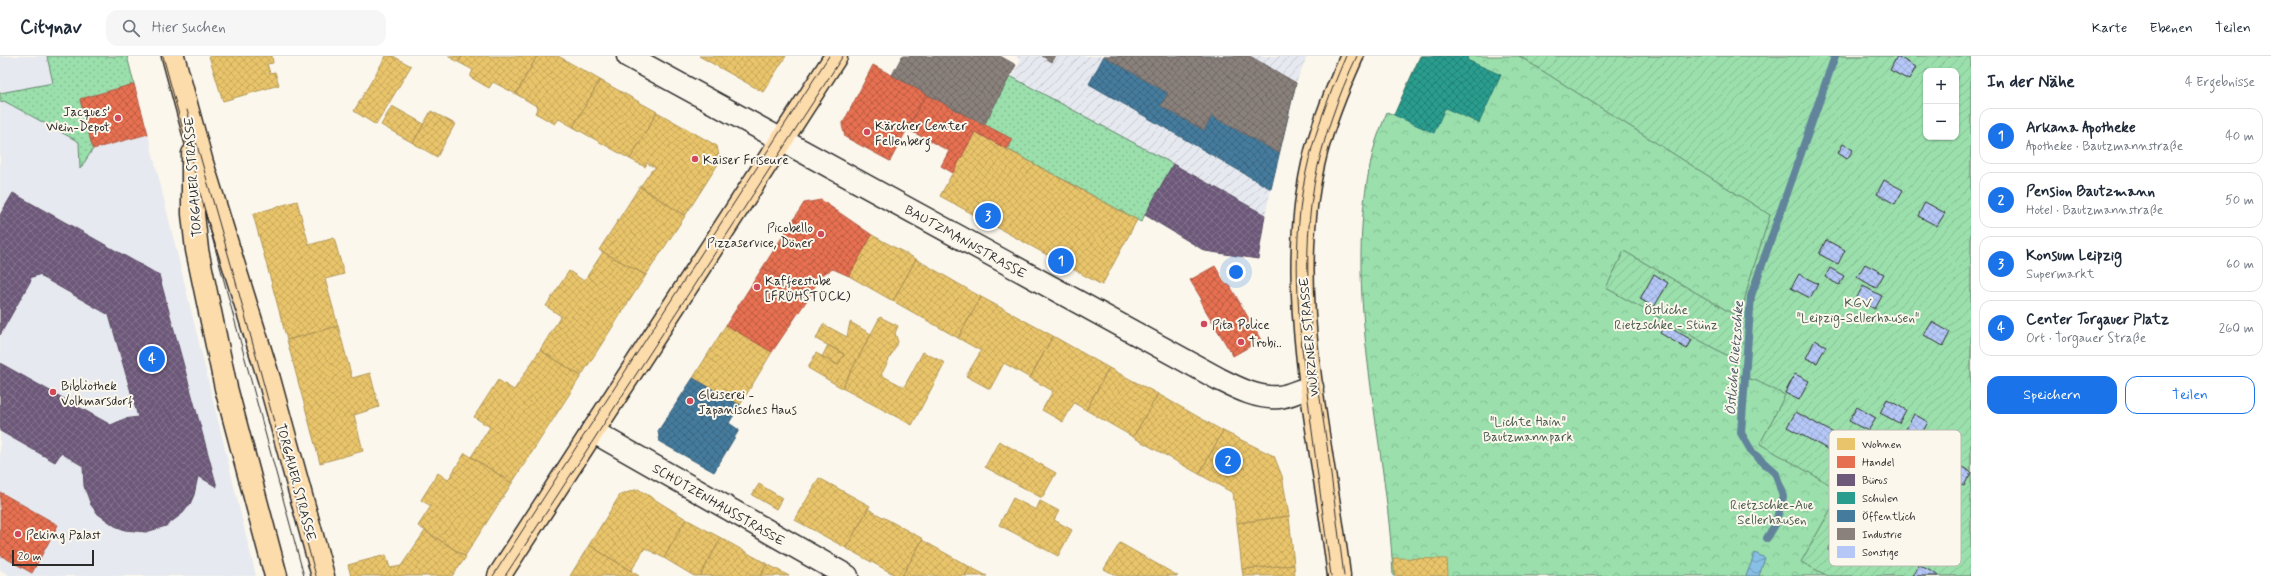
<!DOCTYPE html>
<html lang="de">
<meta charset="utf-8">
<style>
:root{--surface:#fff;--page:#f6f6f7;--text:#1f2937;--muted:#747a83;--line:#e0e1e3;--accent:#1a73e8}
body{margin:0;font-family:Mynerve,sans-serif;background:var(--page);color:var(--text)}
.controls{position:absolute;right:12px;top:12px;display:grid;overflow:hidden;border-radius:8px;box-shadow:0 1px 3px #0004}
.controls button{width:36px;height:36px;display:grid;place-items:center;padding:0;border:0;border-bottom:1px solid var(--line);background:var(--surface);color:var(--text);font:20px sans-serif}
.scale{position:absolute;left:12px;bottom:10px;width:82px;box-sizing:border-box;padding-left:4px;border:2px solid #2b2b2b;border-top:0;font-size:11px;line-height:14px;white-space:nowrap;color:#2b2b2b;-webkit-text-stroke:3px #fbf7ec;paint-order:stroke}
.you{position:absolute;left:1236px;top:216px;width:14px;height:14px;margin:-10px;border:3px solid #fff;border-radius:50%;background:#1a73e8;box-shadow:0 0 0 6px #1a73e833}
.badge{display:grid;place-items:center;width:26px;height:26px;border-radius:50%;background:var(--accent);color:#fff;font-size:13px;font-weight:700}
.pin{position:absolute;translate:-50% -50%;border:2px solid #fff;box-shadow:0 1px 4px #0006}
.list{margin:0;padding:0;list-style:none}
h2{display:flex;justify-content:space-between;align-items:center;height:52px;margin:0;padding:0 16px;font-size:17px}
h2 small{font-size:13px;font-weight:400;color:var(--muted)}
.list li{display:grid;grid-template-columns:26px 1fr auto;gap:12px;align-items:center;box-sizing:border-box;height:56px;margin:0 8px 8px;padding:0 8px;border:1px solid var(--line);border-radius:12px}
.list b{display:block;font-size:15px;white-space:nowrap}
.list p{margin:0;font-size:13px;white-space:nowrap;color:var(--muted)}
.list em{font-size:13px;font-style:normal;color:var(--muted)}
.actions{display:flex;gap:8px;padding:12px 16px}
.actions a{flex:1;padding:9px 0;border:1px solid var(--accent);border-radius:12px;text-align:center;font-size:14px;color:var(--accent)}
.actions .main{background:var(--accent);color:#fff}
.icon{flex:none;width:22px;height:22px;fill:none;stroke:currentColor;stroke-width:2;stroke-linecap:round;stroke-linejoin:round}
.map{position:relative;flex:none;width:1971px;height:520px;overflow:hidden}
header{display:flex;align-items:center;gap:24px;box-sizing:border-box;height:56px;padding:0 20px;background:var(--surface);border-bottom:1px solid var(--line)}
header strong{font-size:19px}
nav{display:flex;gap:22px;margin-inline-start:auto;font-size:14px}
.search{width:280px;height:36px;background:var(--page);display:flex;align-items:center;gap:10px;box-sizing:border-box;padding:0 14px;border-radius:12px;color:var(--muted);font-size:15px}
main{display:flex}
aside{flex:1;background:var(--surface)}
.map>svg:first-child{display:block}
</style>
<header>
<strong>Citynav</strong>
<div class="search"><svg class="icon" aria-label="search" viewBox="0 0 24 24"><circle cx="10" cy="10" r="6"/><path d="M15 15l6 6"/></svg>Hier suchen</div>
<nav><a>Karte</a><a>Ebenen</a><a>Teilen</a></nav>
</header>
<main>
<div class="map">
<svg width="1971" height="520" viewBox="0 0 1971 520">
<defs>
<pattern id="industrial-furrows" width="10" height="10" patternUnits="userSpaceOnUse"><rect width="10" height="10" fill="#e6e9ef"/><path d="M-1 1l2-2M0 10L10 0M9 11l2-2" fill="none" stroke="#c5c8cd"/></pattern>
<pattern id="grass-dots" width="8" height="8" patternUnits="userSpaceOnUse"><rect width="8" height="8" fill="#9adfac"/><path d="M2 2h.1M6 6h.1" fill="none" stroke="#85c094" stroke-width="1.8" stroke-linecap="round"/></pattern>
<pattern id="forest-crowns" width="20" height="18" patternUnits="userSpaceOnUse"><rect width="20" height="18" fill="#9adfac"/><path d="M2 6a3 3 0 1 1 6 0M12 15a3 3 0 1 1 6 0" fill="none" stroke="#85c094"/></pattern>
<pattern id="garden-furrows" width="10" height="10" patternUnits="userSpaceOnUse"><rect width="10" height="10" fill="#9adfac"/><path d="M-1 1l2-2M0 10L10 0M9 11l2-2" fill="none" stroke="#85c094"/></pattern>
<pattern id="water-waves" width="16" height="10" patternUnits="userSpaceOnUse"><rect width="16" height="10" fill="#87bfe5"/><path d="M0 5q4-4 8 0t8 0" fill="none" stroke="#6f9bba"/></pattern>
<pattern id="homes-cross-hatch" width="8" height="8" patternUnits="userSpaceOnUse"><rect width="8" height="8" fill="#e9c46a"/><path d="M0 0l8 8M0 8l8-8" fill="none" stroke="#c8a95c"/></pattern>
<pattern id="shops-cross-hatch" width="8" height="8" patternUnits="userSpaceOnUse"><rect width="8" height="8" fill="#e76f51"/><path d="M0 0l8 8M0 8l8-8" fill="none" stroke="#bb5b43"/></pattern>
<pattern id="offices-cross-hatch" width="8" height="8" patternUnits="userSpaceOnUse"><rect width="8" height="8" fill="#6d597a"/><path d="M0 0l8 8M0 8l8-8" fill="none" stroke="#82728b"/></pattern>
<pattern id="schools-cross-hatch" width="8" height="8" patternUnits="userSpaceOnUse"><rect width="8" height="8" fill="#2a9d8f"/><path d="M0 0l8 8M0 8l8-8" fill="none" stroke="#248075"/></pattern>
<pattern id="public-cross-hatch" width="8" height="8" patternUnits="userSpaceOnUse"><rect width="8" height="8" fill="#457b9d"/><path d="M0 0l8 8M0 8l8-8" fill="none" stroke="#3a6580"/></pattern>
<pattern id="industry-cross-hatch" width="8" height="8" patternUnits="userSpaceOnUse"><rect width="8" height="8" fill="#8a817c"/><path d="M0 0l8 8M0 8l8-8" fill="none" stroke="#716a66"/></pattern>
<pattern id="building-cross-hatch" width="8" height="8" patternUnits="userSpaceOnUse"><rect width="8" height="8" fill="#b4c7f6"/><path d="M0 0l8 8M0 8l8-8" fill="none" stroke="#9babd3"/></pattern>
</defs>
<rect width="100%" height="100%" fill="#fbf7ec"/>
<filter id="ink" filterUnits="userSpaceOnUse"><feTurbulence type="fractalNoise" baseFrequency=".025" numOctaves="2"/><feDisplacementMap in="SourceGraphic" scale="8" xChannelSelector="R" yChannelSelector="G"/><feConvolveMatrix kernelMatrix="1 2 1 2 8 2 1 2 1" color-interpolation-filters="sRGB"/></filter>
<g filter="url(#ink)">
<path fill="#e6e9ef" d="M0,0h47l6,27 -53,10z
M4,45l75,41 1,26 13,-19 55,-15 108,442h-245l-11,-6v-468z"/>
<path fill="url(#industrial-furrows)" d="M1015,0h292l-11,27 -31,132 -253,-138 9,-17z"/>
<path fill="url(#grass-dots)" stroke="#62856c" d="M47,0h80l7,28 -54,16 13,49 -13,20 -1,-27 -75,-41 -4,1v-9l53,-10z
M1010,20l163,88 -32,58 -134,-73 5,-9 -28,-15z"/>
<path fill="url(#forest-crowns)" stroke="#62856c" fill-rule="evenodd" d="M1420,0h551v520h-578c-6,-141 -54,-284 -20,-424 3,-14 9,-27 14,-40l7,3zM1926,15h30v66h-30z"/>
<path fill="url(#garden-furrows)" stroke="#62856c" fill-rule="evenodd" d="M1519,0h452v520h-143l-27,-14 40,-71 -81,-47 25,-49 -28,-14 -22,-6v-15l-129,-72 18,-37 116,67 9,-36 21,-67zM1926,15h30v66h-30z"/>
<path fill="url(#water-waves)" stroke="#62849b" d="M1755,497l10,5 -6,18h-13z"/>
<path fill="url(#homes-cross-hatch)" stroke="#b09657" d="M209,0h63l1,7 -6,1 3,9 5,-1 4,13 -56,16z
M386,0h7l18,10 -35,59 -22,-14z
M448,0h14l-4,6z
M462,0h75l-21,38 -23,-12 -4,6 -19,-11 3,-7 -15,-8z
M537,0h21l42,24 -27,47 -14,-8 -4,5 -20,-11 3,-6 -22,-13z
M699,0h87l-23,36z
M600,24l57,32 -27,47 -57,-32z
M392,50l32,18 -11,19 -32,-18z
M431,55l24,13 -18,33 -24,-14z
M657,56l60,34 3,15 -35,55 -45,-29 11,-16 5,-3 -9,-5 -2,4 -15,-8z
M975,76l162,88 -35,65 -162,-89z
M640,130l45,30 -39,59 -47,-25z
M297,145l12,44 25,-7 10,36 -19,5 13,47 -51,14 -34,-126z
M872,179l44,24 -23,42 -44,-25z
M603,196l43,23 -65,101 -41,-26 21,-34 -15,-10 23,-35 15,10z
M916,203l65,38 -23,41 -65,-37z
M981,241l72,39 -23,42 -26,-15 -14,26 -24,-13 15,-25 -23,-13z
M880,261l18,9 -3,7 3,9 -17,33 23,12 19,-35 22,11 -33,62 -70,-37z
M850,266l21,12 -29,54 -34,-20 8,-15 22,12 6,-11 -28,-15 7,-15 24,13z
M726,269l46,27 -32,53 -47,-27z
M338,270l14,52 18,-5 9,34 -25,8 9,36 -43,12 -33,-123z
M1053,280l56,32 -23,42 -12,-7 -11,19 -21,-12 11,-19 -23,-13z
M828,289l16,9 -6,11 -16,-8z
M540,294l41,26 -69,107 -41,-26 19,-30 -16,-10 24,-37 16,10z
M1109,312l49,26 -25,43 -47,-27z
M1158,338l65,37 -24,43 -66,-37z
M1223,375l51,25 8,20 7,40 -52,7 -4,-30 -34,-19z
M999,385l57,32 -14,25 -57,-31z
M465,397l47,30 -47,73 -47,-30 13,-20 -10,-6 17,-27 10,7z
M819,422l51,28 -24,42 -51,-28z
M759,428l23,14 -6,11 -24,-14z
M638,433l48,30 -22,39 -19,-10 -14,23 -42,-26 31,-50z
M1013,442l23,12 4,-9 19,10 -5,9 18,10 -14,26 -59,-31z
M868,453l55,30 -21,37h-5l-51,-28z
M1289,460l5,49 -52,4 -5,-46z
M686,463l35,19 -21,38h-6l-30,-18z
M425,475l41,26 -14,19h-101l-3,-11 38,-10 4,13 11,-2z
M721,482l46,26 -7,12h-60z
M922,484l48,27 -5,9h-63z
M1120,487l58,33h-61l-13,-7z
M589,489l42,26 8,5h-69z
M1393,502l54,1 1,17h-53z
M767,508l22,12h-29z
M1294,509l1,11h-52l-1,-7z
M970,511l17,9h-22z"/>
<path fill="url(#shops-cross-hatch)" stroke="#af5b46" d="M873,9l53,29 -36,67 -45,-24 -3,-12z
M134,28l14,50 -55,15 -13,-50z
M926,38l86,45 -5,10 -32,-17 -22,41 -12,-7 8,-15 -42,-22z
M821,144l51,35 -23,41 -16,-7 -12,6 -12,22 -46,-30 41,-64z
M1215,210l11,19 3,-1 32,56 -28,16 -33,-55 2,-1 -12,-20z
M763,211l46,30 -37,55 -46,-27z
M0,436l58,33 -26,48 -32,-18z"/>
<path fill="url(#offices-cross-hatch)" stroke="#594b62" d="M1173,108l92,51 -7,44 -53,-8 -60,-36z
M13,137l146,82 58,212 -19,-11 -4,19 -4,9 -7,9 -17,13 -20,6 -21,-2 -10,-4 -17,-12 -7,-9 -7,-19 -1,-20 -22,-13 -6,9 -55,-31v-68l111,62 13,-6 14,-2 -29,-102 -67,-38 -1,-3 -11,4 1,2 -31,55v-120z"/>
<path fill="url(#schools-cross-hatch)" stroke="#2a7b71" d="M1421,0h48l-2,4 34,15 -22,48 -34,-15 -11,25 -40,-18z"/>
<path fill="url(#public-cross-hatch)" stroke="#3d637b" d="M1104,0h143l49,27 -25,106 -182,-105z
M693,322l47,27 -11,18 10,7 -25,42 -54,-30 -2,-11z"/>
<path fill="url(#industry-cross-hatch)" stroke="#6e6764" d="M902,0h98l16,9 -32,60 -92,-50z
M1042,0h13l-3,6z
M1104,0h146l46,27 -17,70 -67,-37 -8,14 -43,-24 7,-13z"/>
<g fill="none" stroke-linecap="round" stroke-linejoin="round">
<path stroke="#62849b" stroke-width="8" d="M1767,482l8,-13 8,-28 -7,-23 -24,-22 -11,-19 10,-137 84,-240"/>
</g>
<path fill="url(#building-cross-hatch)" stroke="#2b2b2b" d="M1897,0l19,11 -7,13 -19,-10z
M1843,88l10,6 -6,9 -9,-6z
M1884,124l19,10 -8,14 -18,-10z
M1925,146l20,11 -8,13 -19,-10z
M1826,184l19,10 -7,14 -19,-10z
M1865,208l19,10 -8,14 -19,-11z
M1830,212l14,8 -5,9 -14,-8z
M1654,218l14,9 -14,24 -14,-8z
M1799,218l19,10 -8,14 -19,-10z
M1863,230l19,10 -7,13 -19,-10z
M1932,266l18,10 -7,14 -19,-11z
M1665,269l27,15 -5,9 -27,-16z
M1815,284l11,6 -9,17 -11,-5z
M1795,318l14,7 -10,19 -14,-7z
M1887,343l19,11 -7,13 -19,-10z
M1857,351l19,11 -8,13 -19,-10z
M1796,356l41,23 -8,15 -42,-23z
M1914,358l14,8 -8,15 -14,-8z
M1953,406l18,10 -7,14 -19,-11z
M1836,480l18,11 -7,13 -19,-10z
M1919,509l19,10v1h-25z"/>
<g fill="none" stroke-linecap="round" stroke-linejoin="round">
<defs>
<path id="minor" d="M628,0l591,323c18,9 39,20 60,18 11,-1 22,-8 33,-10
M592,375l255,145"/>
<path id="major" d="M173,0l29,107 67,216 54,197
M193,98v60l4,36 29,138 50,188
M499,520l337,-520
M1339,520c-16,-135 -58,-289 -23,-424 9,-33 22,-65 36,-96"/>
</defs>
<use href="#minor" stroke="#2b2b2b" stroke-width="25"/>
<use href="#major" stroke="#2b2b2b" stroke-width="25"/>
<use href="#minor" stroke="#fbf7ec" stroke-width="22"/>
<use href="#major" stroke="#fddcac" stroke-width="22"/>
<path stroke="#2b2b2b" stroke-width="1" d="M163,0l141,520
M187,54l47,165 82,301
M493,520l336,-520
M505,520l338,-520
M1331,520c-7,-51 -13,-102 -20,-153 -10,-79 -20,-149 -9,-229 7,-48 25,-94 44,-138
M1344,520c-5,-39 -10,-78 -15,-117 -13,-91 -31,-182 -15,-274 8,-44 24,-89 43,-129"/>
</g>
</g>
<g fill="#d1495b" stroke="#fbf7ec" stroke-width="1.5">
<circle cx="118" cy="62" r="4"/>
<circle cx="867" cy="76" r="4"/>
<circle cx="695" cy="103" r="4"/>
<circle cx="821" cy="178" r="4"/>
<circle cx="757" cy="231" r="4"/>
<circle cx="1204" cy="268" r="4"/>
<circle cx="1241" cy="286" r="4"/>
<circle cx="53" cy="336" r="4"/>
<circle cx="690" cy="345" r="4"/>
<circle cx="18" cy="478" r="4"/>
</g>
<g text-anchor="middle" stroke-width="4" stroke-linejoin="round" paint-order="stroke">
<g font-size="13" fill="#2b2b2b" stroke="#fbf7ec" text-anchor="start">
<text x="110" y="60" text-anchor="end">Jacques’<tspan x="110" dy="15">Wein-Depot</tspan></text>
<text x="875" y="74">Kärcher Center<tspan x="875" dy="15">Fellenberg</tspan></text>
<text x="703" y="108">Kaiser Friseure</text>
<text x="813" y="176" text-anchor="end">Picobello<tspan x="813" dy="15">Pizzaservice, Döner</tspan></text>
<text x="765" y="229">Kaffeestube<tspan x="765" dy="15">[FRÜHSTÜCK)</tspan></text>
<text x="1212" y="273">Pita Police</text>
<text x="1249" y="291">Trobi..</text>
<text x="61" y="334">Bibliothek<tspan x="61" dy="15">Volkmarsdorf</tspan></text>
<text x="698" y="343">Gleiserei -<tspan x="698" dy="15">Japanisches Haus</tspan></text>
<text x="26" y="483">Peking Palast</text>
</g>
<g font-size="13" fill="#2b2b2b" stroke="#fbf7ec">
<text transform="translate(192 121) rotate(-94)" y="5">TORGAUER STRASSE</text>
<text transform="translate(966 185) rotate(29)" y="5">BAUTZMANNSTRASSE</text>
<text transform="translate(1308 281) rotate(-95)" y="5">WURZNER STRASSE</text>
<text transform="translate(297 426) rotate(75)" y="5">TORGAUER STRASSE</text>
<text transform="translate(719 448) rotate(30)" y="5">SCHÜTZENHAUSSTRASSE</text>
</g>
<g font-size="13" fill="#47584b" stroke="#fbf7ec">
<text x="1858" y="251">KGV<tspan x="1858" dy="15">"Leipzig-Sellerhausen"</tspan></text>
<text x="1666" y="258">Östliche<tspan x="1666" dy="15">Rietzschke - Stünz</tspan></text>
<text x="1528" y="370">"Lichte Hain"<tspan x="1528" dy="15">Bautzmannpark</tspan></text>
<text x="1772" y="453">Rietzschke-Aue<tspan x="1772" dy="15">Sellerhausen</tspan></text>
</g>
<g font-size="14" font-style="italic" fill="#475763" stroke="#fbf7ec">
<text transform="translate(1734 302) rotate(-86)" y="5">Östliche Rietzschke</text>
</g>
</g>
<rect x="1829" y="374" width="132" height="136" rx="6" fill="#fbf7ec" stroke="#bdbab2" stroke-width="1"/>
<rect x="1837" y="382" width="18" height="12" fill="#e9c46a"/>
<rect x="1837" y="400" width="18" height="12" fill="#e76f51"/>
<rect x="1837" y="418" width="18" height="12" fill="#6d597a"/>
<rect x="1837" y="436" width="18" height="12" fill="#2a9d8f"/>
<rect x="1837" y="454" width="18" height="12" fill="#457b9d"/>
<rect x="1837" y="472" width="18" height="12" fill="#8a817c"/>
<rect x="1837" y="490" width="18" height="12" fill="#b4c7f6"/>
<g font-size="11" fill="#2b2b2b">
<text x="1862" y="392">Wohnen</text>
<text x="1862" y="410">Handel</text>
<text x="1862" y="428">Büros</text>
<text x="1862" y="446">Schulen</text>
<text x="1862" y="464">Öffentlich</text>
<text x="1862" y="482">Industrie</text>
<text x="1862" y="500">Sonstige</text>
</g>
</svg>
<div class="controls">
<button>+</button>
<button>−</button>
</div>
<div class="scale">20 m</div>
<div class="you"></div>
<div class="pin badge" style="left:1061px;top:205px">1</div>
<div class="pin badge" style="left:1228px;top:405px">2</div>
<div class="pin badge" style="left:988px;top:160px">3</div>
<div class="pin badge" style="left:152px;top:303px">4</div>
</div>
<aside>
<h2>In der Nähe<small>4 Ergebnisse</small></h2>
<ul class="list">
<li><span class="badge">1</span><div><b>Arkana Apotheke</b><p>Apotheke · Bautzmannstraße</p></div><em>40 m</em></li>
<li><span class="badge">2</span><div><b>Pension Bautzmann</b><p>Hotel · Bautzmannstraße</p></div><em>50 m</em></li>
<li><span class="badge">3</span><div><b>Konsum Leipzig</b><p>Supermarkt</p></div><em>60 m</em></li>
<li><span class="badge">4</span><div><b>Center Torgauer Platz</b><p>Ort · Torgauer Straße</p></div><em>260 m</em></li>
</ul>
<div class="actions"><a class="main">Speichern</a><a>Teilen</a></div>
</aside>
</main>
